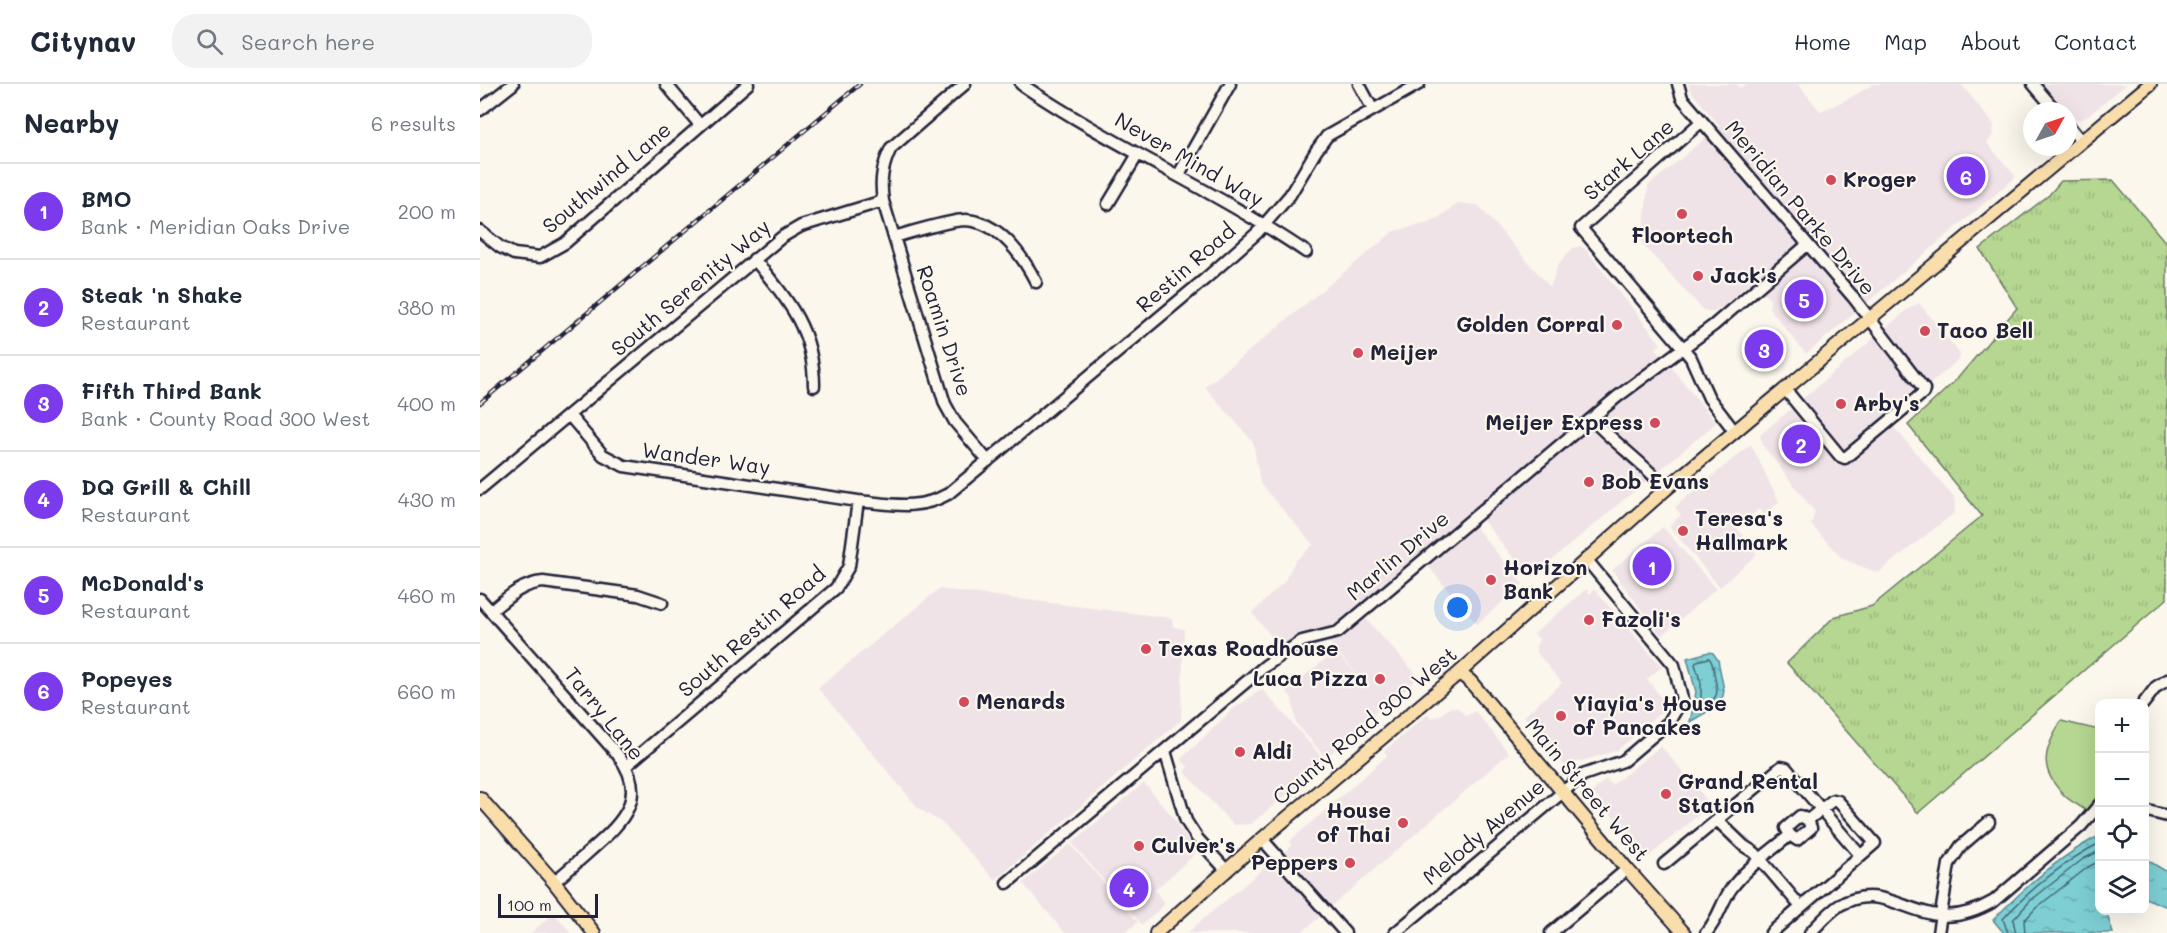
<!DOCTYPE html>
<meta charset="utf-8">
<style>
:root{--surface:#fff;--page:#f2f2f3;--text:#1f2937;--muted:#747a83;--line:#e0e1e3;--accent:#7c3aed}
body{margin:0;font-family:Mali,sans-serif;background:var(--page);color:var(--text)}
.controls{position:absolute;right:18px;bottom:18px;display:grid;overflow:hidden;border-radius:12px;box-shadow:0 6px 24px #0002}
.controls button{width:54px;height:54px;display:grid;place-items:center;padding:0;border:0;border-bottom:2px solid var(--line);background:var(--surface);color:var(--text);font:30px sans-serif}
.compass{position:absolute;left:1543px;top:18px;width:54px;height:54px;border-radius:50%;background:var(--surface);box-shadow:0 6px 24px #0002;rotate:50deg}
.scale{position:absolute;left:18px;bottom:15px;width:100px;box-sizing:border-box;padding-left:6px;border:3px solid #22223b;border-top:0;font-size:16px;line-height:21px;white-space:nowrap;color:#22223b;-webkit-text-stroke:4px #fbf7ec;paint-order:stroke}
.you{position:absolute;left:978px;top:524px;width:21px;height:21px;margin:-15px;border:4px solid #fff;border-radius:50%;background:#1a73e8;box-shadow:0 0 0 9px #1a73e833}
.badge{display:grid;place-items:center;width:39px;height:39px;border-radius:50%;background:var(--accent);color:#fff;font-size:20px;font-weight:700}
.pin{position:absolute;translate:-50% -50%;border:3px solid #fff;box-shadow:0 2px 6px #0006}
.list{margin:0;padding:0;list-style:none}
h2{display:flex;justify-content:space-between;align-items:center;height:78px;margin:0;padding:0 24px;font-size:26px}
h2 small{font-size:20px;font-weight:400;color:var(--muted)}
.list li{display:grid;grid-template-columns:39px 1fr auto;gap:18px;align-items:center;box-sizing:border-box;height:96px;padding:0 24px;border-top:2px solid var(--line)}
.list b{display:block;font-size:22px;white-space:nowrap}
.list p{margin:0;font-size:20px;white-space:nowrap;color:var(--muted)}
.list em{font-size:20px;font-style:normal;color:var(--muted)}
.icon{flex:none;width:33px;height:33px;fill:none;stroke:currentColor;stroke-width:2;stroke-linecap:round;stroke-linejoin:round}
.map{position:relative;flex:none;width:1687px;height:849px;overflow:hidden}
header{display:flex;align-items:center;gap:36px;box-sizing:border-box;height:84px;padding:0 30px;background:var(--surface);border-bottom:2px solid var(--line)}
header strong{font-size:28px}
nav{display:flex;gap:33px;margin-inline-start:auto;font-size:21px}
.search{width:420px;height:54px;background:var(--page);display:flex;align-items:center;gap:15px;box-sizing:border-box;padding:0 21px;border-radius:24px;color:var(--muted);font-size:22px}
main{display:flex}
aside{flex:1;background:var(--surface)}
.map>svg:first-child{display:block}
</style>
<header>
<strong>Citynav</strong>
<div class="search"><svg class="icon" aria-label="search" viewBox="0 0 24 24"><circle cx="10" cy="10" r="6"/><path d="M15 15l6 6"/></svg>Search here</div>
<nav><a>Home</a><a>Map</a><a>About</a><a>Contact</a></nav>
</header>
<main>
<aside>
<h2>Nearby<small>6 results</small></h2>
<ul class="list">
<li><span class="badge">1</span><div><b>BMO</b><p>Bank · Meridian Oaks Drive</p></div><em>200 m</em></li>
<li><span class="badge">2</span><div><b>Steak 'n Shake</b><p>Restaurant</p></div><em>380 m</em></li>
<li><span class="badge">3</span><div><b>Fifth Third Bank</b><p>Bank · County Road 300 West</p></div><em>400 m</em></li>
<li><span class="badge">4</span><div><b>DQ Grill &amp; Chill</b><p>Restaurant</p></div><em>430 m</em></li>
<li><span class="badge">5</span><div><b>McDonald's</b><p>Restaurant</p></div><em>460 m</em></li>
<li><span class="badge">6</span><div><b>Popeyes</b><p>Restaurant</p></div><em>660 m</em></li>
</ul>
</aside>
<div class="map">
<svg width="1687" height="849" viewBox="0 0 1687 849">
<defs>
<pattern id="grass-tufts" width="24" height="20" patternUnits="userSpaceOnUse" patternTransform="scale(1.5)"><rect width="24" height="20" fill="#b5d791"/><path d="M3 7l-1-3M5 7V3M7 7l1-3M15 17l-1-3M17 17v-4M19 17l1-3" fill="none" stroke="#9bb87e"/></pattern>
<pattern id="water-ripples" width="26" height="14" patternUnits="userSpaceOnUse" patternTransform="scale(1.5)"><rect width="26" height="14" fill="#7dcfd4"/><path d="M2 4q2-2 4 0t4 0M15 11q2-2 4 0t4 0" fill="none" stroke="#6cb1b7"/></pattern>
</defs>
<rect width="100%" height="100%" fill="#fbf7ec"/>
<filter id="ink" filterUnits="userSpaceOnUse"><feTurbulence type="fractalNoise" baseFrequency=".0167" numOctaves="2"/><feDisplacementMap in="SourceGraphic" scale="12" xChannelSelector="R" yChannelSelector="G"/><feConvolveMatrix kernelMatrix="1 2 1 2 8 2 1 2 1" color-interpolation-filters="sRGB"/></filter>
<g filter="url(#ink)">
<path fill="#f0e3e8" d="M1208,0h48l5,4 5,-4h52l22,27 24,-10 30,-17h87l33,41 -1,10 -6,8 29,34 -210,177 -37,-46 1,-8 -17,-20 -30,27 -11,5 -9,-2 -61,-66 6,-58 72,-60 -30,-36z
M1563,0h84l-39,32 -8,4 -8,-2z
M979,119l19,2 72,82 9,-24 14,-15 7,-2 6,4 75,94 -5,4 60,75 -186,155 -57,-70 -117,100 63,69 -33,30 -2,-2 -58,53 -30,-35 -4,-25 -6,-7 49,-40 26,28 -32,-37 -42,13 -35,-42 32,-31 11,-21 18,-16 -53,-62 -7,-41 -48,-55 189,-156 38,-9z
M1439,219l41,51 -1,5 -30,26 4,6 -40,35 61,71 1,9 -1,7 -76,60 -35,-14 -32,-34 4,-13 -52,-66 -3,-11 148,-126z
M1271,360l28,58 -14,13 -6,-6 -22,19 20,26 -37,33 -51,-61 12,-11 -6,-8z
M993,440l50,60 -46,40 -51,-60z
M1183,443l53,62 -55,47 -49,-66z
M459,505l233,29 1,9 11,2 -3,91 -186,160 -53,-57 -24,-15 -100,-120z
M1106,505l4,5 4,-5 68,78 -15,12 15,20v12l-44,39 -53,16 -41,-50 38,-33 -24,-29 -3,-6 4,-9 -5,-5z
M782,605l64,73 -75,62 -18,1 -49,-54 4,-4 -7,-8 52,-50z
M971,623l7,1 8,8 9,-5 34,42 -208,180h-110l-2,-2 103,-86 -2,-4 97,-85 -3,-5 44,-37 3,4 8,-2z
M1181,662l50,59 -63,52 -56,-65 14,-13 6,6z
M664,699l28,33 24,37 -41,37 10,14 -23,21 -70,-82z
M590,760l68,78 -14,11h-59l-42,-50z
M74,829l17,20h-40z"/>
<path fill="url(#grass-tufts)" stroke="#6c7c66" stroke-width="1.5" d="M1633,96l54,64v355l-249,214 -131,-150 47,-46 38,-11 110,-90 -74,-91 49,-46 60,-71 -37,-59 69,-54 12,-14z"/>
<path fill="#b5d791" stroke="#6c7c66" stroke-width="1.5" d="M1581,637l38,9v65l-13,16c-7,-6 -17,-10 -23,-17 -26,-27 -18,-44 -2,-73z"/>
<path fill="url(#water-ripples)" stroke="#598a97" stroke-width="1.5" d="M1229,568l4,1 5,7 6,30 -1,6 -11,13 -22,13 6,-30 -9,-34z
M1619,752l1,74 6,1 7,22h-109l-11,-13c31,-32 66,-64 106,-84z
M1664,774l23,14v35l-22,-9z"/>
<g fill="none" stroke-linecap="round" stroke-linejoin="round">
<path stroke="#466778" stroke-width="1.5" d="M1229,574c4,5 4,8 5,14 2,17 9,24 -10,34l-3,-2v-21l-6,-19 2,-3z
M1528,849l-5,-14c24,-27 64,-60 97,-76
M1536,849l-3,-13 17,-19 53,-42 17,-8
M1545,849l-1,-12 12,-13 52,-41 12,-6"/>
<defs>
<path id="minor" d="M186,0l34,41
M541,0c91,62 194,106 285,168
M879,0l14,26
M1198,0l4,14 171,199 71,92 -1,4 -78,65 -5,-2 -55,-67
M1553,0l23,27
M0,26l33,-26
M1222,37l-121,107 102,120 8,10 18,40 26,34
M1588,41l13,16
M698,92l52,-92
M403,117l62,203 10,18 33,39
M628,120l30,-50
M0,147l20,16 14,7 26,3 25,-14 183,-159
M414,153c18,-5 55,-17 72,-17 34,2 56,35 70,62
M274,175c34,41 60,71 60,127
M89,331l34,40 21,11 234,35
M1112,335c23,25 52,44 74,70
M0,405l302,-252 19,-11 82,-25c-3,-20 -1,-35 8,-53l74,-64
M0,515l138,156c31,41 6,66 -26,94 -12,11 -25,22 -38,33
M11,527c16,-13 30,-27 52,-29l95,13 24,8
M1663,620l13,-17 11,-7
M685,667l21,70 11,17 30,33
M146,682l210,-178 13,-22 9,-65c33,3 60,10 90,-7l257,-215 52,-46 33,-38 26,-44 11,-15 92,-52
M1664,726l23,6
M1320,732l8,4 3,8 -14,12 -7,-5 -4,-7z
M1238,737l26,25 11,7 46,54
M782,755l83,94
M1184,780l117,-97 5,1 74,87
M527,799l258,-217 37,-25 36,-9 279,-235 97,-72 93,-80
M915,849l188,-158 40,-14 46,-39 13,-23 -8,-34 -88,-106
M1071,849l76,-64
M1226,849c12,-13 15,-30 25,-44 15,-21 39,-37 59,-54
M1291,849l104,-90 -37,-42 -5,-1 -25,20
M1330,849c9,-9 19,-21 30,-28 37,-21 62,5 97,10 21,3 40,-4 57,-14l87,-75 19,-22
M1458,849l11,-69 12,-18 28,-24"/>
<path id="major" d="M979,589l11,8 157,188 57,64
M0,714l74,84 40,51
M676,849l106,-94 197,-166 207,-184 484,-405"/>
</defs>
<use href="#minor" stroke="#22223b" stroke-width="15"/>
<use href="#major" stroke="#22223b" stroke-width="16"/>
<use href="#minor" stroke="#fbf7ec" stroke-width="10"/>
<use href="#major" stroke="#f9deab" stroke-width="12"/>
<defs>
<path id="rail" d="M0,319l380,-319"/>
</defs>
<use href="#rail" stroke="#22223b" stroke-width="4.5"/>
<use href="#rail" stroke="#fbf7ec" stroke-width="2" stroke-dasharray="7" stroke-linecap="butt"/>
</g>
</g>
<g fill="#d1495b" stroke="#fbf7ec" stroke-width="2">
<circle cx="1351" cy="96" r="6"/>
<circle cx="1202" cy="130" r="6"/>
<circle cx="1218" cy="192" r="6"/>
<circle cx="1137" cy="241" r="6"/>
<circle cx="1445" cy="247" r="6"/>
<circle cx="878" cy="269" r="6"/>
<circle cx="1361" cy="320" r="6"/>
<circle cx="1175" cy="339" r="6"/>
<circle cx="1109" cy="398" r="6"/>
<circle cx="1203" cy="447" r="6"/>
<circle cx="1011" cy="496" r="6"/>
<circle cx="1109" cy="536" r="6"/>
<circle cx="666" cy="565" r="6"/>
<circle cx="900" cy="595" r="6"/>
<circle cx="484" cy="618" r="6"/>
<circle cx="1081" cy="632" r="6"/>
<circle cx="760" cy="668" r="6"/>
<circle cx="1186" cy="710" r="6"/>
<circle cx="923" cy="739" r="6"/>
<circle cx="659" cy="762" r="6"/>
<circle cx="870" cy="779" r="6"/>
</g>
<g text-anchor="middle" stroke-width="4.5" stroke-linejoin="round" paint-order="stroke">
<g font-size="21" fill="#22223b" stroke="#fbf7ec">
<text transform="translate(709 76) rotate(30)" y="7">Never Mind Way</text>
<text transform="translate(1149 76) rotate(-41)" y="7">Stark Lane</text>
<text transform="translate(127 94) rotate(-40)" y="7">Southwind Lane</text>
<text transform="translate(1320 124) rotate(50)" y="7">Meridian Parke Drive</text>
<text transform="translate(706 184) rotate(-41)" y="7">Restin Road</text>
<text transform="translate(211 204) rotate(-40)" y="7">South Serenity Way</text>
<text transform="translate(464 247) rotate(72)" y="7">Roamin Drive</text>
<text transform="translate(226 375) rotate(8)" y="7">Wander Way</text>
<text transform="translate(918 472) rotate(-40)" y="7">Marlin Drive</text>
<text transform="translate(272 548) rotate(-41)" y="7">South Restin Road</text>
<text transform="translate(124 630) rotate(51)" y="7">Tarry Lane</text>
<text transform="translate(885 642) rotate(-40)" y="7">County Road 300 West</text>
<text transform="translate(1107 706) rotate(50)" y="7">Main Street West</text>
<text transform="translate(1004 748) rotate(-40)" y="7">Melody Avenue</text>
</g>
<g font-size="21" font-weight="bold" fill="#22223b" stroke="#fbf7ec" text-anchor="start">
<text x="1363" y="103">Kroger</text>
<text x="1202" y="159" text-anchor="middle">Floortech</text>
<text x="1230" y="199">Jack's</text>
<text x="1125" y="248" text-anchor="end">Golden Corral</text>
<text x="1457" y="254">Taco Bell</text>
<text x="890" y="276">Meijer</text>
<text x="1373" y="327">Arby's</text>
<text x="1163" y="346" text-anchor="end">Meijer Express</text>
<text x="1121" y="405">Bob Evans</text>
<text x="1215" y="442">Teresa's<tspan x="1215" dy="24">Hallmark</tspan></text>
<text x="1023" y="491">Horizon<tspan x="1023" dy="24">Bank</tspan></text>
<text x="1121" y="543">Fazoli's</text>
<text x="678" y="572">Texas Roadhouse</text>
<text x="888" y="602" text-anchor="end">Luca Pizza</text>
<text x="496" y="625">Menards</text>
<text x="1093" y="627">Yiayia's House<tspan x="1093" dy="24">of Pancakes</tspan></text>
<text x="772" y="675">Aldi</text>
<text x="1198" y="705">Grand Rental<tspan x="1198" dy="24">Station</tspan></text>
<text x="911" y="734" text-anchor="end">House<tspan x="911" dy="24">of Thai</tspan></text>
<text x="671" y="769">Culver's</text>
<text x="858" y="786" text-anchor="end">Peppers</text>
</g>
</g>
</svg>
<div class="controls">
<button>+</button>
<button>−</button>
<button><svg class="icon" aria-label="locate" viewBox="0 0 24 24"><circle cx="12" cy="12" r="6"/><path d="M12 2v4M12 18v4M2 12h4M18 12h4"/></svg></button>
<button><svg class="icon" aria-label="layers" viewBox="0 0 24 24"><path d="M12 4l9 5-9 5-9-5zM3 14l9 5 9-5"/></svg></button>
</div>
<svg class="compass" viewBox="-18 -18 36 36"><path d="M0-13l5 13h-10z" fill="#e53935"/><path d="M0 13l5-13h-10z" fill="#747a83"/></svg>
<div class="scale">100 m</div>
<div class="you"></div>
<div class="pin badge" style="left:1172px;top:482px">1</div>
<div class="pin badge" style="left:1321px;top:360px">2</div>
<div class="pin badge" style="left:1284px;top:265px">3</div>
<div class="pin badge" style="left:649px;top:804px">4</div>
<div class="pin badge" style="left:1324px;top:215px">5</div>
<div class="pin badge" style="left:1486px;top:92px">6</div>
</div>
</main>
